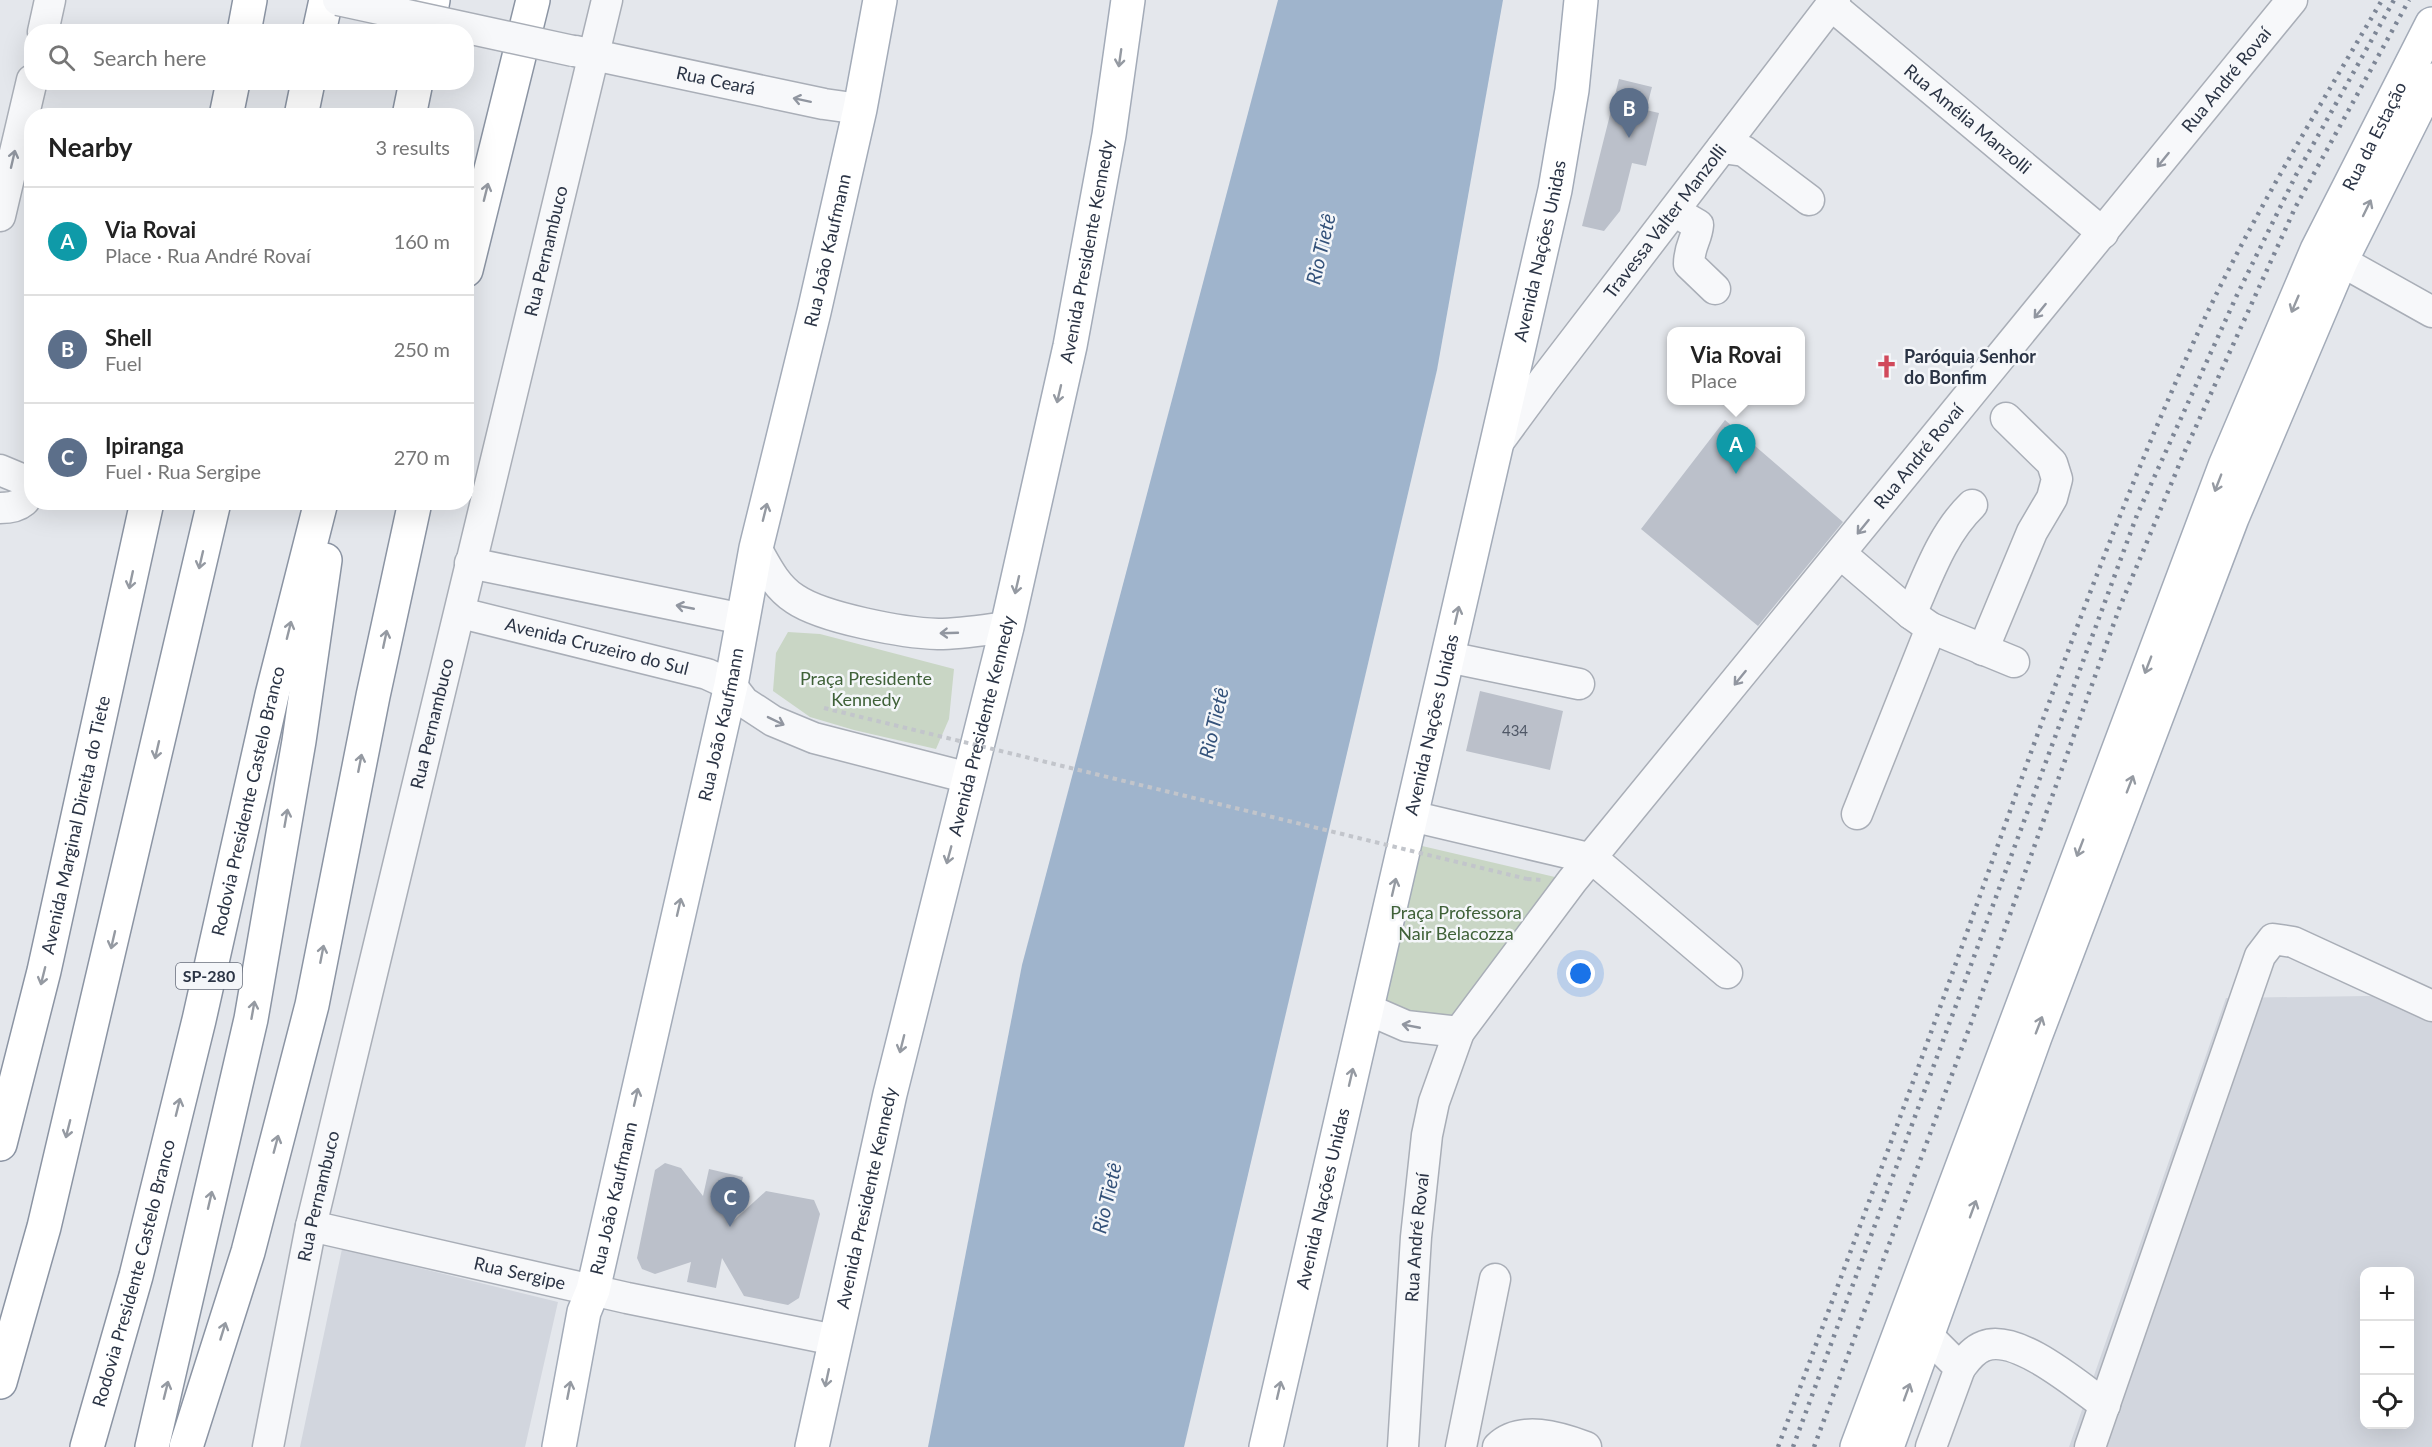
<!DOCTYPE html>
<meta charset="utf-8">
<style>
:root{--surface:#fff;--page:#f2f2f2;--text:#222;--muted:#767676;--line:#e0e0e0;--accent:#b45309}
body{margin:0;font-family:Lato,sans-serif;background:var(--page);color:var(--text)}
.controls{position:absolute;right:18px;bottom:18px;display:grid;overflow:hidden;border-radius:12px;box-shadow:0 6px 24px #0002}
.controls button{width:54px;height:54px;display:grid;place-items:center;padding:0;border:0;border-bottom:2px solid var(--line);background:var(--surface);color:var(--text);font:30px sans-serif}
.you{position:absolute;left:1581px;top:974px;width:21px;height:21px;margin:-15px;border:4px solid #fff;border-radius:50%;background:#1a73e8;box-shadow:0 0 0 9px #1a73e833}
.badge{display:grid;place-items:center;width:39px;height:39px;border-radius:50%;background:var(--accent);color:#fff;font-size:20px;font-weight:700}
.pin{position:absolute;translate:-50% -50px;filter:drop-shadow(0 2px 3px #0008)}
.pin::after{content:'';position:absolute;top:32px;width:21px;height:18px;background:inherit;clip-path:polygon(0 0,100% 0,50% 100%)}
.popup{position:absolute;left:1667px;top:327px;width:138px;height:78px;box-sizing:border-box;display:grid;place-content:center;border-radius:12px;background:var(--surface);filter:drop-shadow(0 2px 4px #0005);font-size:20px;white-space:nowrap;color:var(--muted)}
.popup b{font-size:22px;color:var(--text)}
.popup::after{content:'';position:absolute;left:50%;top:100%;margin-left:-12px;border:12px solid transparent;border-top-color:var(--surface)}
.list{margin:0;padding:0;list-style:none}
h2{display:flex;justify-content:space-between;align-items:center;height:78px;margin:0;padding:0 24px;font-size:26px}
h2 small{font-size:20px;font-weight:400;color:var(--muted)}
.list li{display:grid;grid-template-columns:39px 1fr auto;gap:18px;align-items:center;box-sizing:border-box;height:108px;padding:0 24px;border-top:2px solid var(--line)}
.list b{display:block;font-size:22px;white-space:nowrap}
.list p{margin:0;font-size:20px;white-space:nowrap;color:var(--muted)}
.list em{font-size:20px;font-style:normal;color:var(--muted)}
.icon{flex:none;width:33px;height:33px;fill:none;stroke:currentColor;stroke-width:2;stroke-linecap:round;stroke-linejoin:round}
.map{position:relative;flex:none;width:2432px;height:1447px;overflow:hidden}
.search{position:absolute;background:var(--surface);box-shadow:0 6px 24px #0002;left:24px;top:24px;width:450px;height:66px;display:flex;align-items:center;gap:15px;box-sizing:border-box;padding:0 21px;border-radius:24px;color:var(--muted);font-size:22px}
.panel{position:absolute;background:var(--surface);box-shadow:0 6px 24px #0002;left:24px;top:108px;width:450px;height:402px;border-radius:24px}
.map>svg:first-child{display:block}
</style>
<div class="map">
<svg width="2432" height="1447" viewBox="0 0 2432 1447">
<rect width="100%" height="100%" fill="#e4e7ec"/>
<path fill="#d2d6de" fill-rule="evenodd" d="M2432,995v452h-363l157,-449zM2364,1272h46v152h-46z
M342,1249l216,53 -33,145h-225z"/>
<path fill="#c9d6c5" d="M788,632l32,2 134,35 -5,50 -13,30 -82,-19 -44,-13 -37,-26 3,-38z
M1405,842l167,39 -113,151 -92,-23z"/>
<path fill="#9fb4cc" d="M1278,0h225l-66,370 -253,1077h-256l94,-482z"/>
<path fill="#bbc0ca" d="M1619,79l33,8 -6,23 13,3 -13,53 -14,-3 -12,48 -16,20 -22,-5z
M1725,420l118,102 -85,104 -117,-97z
M1480,691l83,20 -13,59 -84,-19z
M665,1163l16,5 22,28 6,-27 34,8 -11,45 34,-31 48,9 6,14 -21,84 -11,7 -44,-9 -22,-38 -6,30 -29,-6 4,-20 -36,12 -13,-5 -5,-11 18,-88z"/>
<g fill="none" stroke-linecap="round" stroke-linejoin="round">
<defs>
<g id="minor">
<path id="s1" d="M1831,5l272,228"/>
<path d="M43,32l7,-32"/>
<path id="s2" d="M575,51l249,53 36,5"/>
<path d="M1722,148l22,3 65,49"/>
<path d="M1674,211l24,14c-1,14 -9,21 -9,39l26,25"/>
<path d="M0,216l32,-136"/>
<path d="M2341,261l91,51"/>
<path id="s3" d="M1497,444l47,-64 291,-380"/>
<path d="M0,470l24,10c12,20 -6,28 -24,28"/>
<path d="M756,548c10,18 20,39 39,51 28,19 108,34 143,35 23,0 46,-4 69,-7"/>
<path d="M1841,554l70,60 20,14 83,34"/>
<path d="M470,563l273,56"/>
<path id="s4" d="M461,613l246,61 24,11 13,17 29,19 41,17 155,40"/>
<path d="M1911,614c17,-38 31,-80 61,-109"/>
<path d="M1983,650l49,-118 20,-34 5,-19 -5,-16 -46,-45"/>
<path d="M1448,657l131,27"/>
<path d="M1857,814l74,-186"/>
<path d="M1411,816l182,43 134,114"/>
<path d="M1367,1009l39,17 53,6"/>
<path id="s5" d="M311,1226l316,72 208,42"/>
<path d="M1927,1335l33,33 -29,79"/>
<path d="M1960,1368c7,-9 13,-18 24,-22 33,-13 94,40 121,59"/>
<path id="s6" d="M268,1447l43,-221 296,-1226"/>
<path id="s7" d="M1403,1447l13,-210 11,-102 7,-33 25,-70 113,-151 720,-881"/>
<path d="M1461,1447l34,-168"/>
<path d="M1498,1447c23,-22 61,-10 88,0"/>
<path d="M2090,1447l170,-491 13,-17 20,3 139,64"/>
</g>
<g id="major">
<path id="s8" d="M559,1447l25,-135 9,-22 138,-605 25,-137 58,-236 46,-203 20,-109"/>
<path id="s9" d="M812,1447l78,-353 117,-467 63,-281 39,-211 19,-135"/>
<path id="s10" d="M1266,1447l289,-1257 17,-100 9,-90"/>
<path id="s11" d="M1857,1447l368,-981 92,-216 115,-226"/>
<path d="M1887,1447l148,-410 197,-519 109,-257 91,-181"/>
</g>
<g id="highway">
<path d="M244,32l6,-32"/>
<path d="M319,32l7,-32"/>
<path d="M427,32l6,-32"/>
<path d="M226,116l7,-34"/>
<path d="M301,116l7,-34"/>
<path d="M409,116l7,-34"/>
<path d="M466,270l67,-270"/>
<path id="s12" d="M0,1144l44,-173 103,-469"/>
<path d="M0,1382l44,-155 170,-725"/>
<path id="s13" d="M87,1447l49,-171 63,-256 73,-325 49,-193"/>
<path d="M152,1447l99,-428 48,-278 26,-181"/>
<path d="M186,1447l62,-195 64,-247 61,-309 42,-194"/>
</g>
</defs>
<use href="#minor" stroke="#a9aeb7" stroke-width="33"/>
<use href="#major" stroke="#a3abb8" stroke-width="36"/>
<use href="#highway" stroke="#8b94a3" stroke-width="36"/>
<path stroke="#c2c5cb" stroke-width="4" stroke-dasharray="4.5 4.5" stroke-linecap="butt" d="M1527,879l15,1"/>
<use href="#minor" stroke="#f7f8fa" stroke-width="30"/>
<use href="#major" stroke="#fff" stroke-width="33"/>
<use href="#highway" stroke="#fff" stroke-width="33"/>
<path stroke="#7d8696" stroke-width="4.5" stroke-dasharray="3 6" stroke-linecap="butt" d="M1778,1447c63,-170 127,-341 188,-512 71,-200 141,-402 229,-596 54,-118 122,-228 187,-339
M1793,1447l344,-932 100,-220 59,-120 98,-175
M1814,1447l163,-440 142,-398 65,-156 111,-245 114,-208"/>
<defs>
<path id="minor-bridge" d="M338,0l235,51"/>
</defs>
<use href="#minor-bridge" stroke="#a9aeb7" stroke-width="33" stroke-linecap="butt"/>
<path stroke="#c2c5cb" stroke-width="4" stroke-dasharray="4.5 4.5" stroke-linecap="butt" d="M824,708l703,171"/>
<use href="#minor-bridge" stroke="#f7f8fa" stroke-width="30"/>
</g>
<defs><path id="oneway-shaft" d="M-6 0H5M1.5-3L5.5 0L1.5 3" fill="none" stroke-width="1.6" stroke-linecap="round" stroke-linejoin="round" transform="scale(1.5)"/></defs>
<g stroke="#959aa2">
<use href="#oneway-shaft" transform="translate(1120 58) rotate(98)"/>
<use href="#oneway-shaft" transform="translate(486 192) rotate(-76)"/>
<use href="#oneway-shaft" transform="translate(2367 208) rotate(-64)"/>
<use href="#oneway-shaft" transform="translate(2295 304) rotate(113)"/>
<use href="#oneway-shaft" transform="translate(1059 394) rotate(103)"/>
<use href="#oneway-shaft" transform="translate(2218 483) rotate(111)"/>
<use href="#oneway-shaft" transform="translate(765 512) rotate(-76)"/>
<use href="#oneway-shaft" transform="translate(201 560) rotate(103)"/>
<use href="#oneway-shaft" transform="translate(131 580) rotate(102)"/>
<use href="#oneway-shaft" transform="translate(1017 585) rotate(103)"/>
<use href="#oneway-shaft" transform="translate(1457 615) rotate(-77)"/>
<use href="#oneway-shaft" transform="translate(289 630) rotate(-76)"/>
<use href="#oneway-shaft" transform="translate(385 639) rotate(-78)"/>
<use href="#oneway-shaft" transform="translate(2148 665) rotate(111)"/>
<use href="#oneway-shaft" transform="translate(157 750) rotate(103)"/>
<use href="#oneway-shaft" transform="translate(360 763) rotate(-79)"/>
<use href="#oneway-shaft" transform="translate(2130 784) rotate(-69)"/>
<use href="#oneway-shaft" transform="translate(286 818) rotate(-80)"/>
<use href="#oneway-shaft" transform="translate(2080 848) rotate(111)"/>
<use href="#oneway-shaft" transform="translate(949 855) rotate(105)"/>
<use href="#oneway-shaft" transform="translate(1394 887) rotate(-77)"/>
<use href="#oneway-shaft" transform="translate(679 907) rotate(-77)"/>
<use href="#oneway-shaft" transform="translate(113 940) rotate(103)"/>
<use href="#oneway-shaft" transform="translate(322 954) rotate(-79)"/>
<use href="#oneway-shaft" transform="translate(43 976) rotate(104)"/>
<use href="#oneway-shaft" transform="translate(253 1010) rotate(-80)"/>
<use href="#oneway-shaft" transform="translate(2039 1025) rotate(-69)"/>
<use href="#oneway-shaft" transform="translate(902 1044) rotate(104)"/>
<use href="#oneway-shaft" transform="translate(1351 1077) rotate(-77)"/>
<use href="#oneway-shaft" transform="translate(636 1097) rotate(-77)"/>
<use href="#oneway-shaft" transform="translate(178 1107) rotate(-76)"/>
<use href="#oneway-shaft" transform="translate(68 1129) rotate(104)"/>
<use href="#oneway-shaft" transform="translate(276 1144) rotate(-75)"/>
<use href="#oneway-shaft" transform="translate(210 1200) rotate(-77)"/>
<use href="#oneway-shaft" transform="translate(1973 1209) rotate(-70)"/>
<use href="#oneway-shaft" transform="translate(223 1331) rotate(-73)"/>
<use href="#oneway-shaft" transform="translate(827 1378) rotate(102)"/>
<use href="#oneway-shaft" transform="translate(166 1390) rotate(-76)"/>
<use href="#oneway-shaft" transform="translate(569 1390) rotate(-79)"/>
<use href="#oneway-shaft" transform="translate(1279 1390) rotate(-77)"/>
<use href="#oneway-shaft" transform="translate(1907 1392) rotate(-70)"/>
</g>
<g stroke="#9196a0">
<use href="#oneway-shaft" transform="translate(802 100) rotate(-168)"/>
<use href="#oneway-shaft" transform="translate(13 159) rotate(-77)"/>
<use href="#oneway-shaft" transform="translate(2163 160) rotate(129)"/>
<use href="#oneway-shaft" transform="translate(2040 311) rotate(129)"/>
<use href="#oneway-shaft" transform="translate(1863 527) rotate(129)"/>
<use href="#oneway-shaft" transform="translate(685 607) rotate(-169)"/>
<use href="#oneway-shaft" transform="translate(949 633) rotate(178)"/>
<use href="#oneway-shaft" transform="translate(1740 678) rotate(129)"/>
<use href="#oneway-shaft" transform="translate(776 721) rotate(26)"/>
<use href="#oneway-shaft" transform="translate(1411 1026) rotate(-169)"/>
</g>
<defs>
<symbol id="church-bare" viewBox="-9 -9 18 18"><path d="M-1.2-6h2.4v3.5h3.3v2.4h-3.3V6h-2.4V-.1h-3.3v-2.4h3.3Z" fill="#d1495b" stroke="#f4f6f9" stroke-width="2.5" paint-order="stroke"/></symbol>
</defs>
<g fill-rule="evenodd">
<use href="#church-bare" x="1870" y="350" width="33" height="33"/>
</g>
<g text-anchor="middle" stroke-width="5" stroke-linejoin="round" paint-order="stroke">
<g font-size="15" fill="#4f5766">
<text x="1515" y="736">434</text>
</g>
<rect fill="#f4f6f9" stroke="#676e7b" stroke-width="1.5" x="176" y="963" width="66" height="26" rx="4.5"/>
<g font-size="16" font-weight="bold" fill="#2b3445">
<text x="209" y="982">SP-280</text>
</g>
<g font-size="18" fill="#2b3445" stroke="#f4f6f9">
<text dy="6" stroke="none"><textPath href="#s7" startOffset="1644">Rua André Rovaí</textPath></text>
<text dy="6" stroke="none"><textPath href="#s2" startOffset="144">Rua Ceará</textPath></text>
<text dy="6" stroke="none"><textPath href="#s1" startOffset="178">Rua Amélia Manzolli</textPath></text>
<text dy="6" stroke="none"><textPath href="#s11" startOffset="1410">Rua da Estação</textPath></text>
<text dy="6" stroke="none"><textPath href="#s3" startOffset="279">Travessa Valter Manzolli</textPath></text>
<text dy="6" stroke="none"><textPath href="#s6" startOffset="1228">Rua Pernambuco</textPath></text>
<text dy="6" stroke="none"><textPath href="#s8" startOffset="1227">Rua João Kaufmann</textPath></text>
<text dy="6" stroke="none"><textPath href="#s10" startOffset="1227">Avenida Nações Unidas</textPath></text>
<text dy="6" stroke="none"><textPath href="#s9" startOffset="1227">Avenida Presidente Kennedy</textPath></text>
<text dy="6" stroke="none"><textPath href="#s7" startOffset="1158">Rua André Rovaí</textPath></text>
<text dy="6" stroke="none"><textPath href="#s4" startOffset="140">Avenida Cruzeiro do Sul</textPath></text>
<text dy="6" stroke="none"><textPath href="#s6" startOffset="742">Rua Pernambuco</textPath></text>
<text dy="6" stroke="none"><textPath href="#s8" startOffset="741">Rua João Kaufmann</textPath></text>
<text dy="6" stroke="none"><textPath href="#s10" startOffset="741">Avenida Nações Unidas</textPath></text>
<text dy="6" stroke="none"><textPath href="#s9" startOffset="741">Avenida Presidente Kennedy</textPath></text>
<text dy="6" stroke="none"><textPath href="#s13" startOffset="666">Rodovia Presidente Castelo Branco</textPath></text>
<text dy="6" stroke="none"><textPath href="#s12" startOffset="328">Avenida Marginal Direita do Tiete</textPath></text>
<text dy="6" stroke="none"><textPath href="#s6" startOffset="256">Rua Pernambuco</textPath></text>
<text dy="6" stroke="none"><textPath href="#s8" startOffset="255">Rua João Kaufmann</textPath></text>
<text dy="6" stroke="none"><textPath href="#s9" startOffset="255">Avenida Presidente Kennedy</textPath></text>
<text dy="6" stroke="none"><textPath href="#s10" startOffset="255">Avenida Nações Unidas</textPath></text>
<text dy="6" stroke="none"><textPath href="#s7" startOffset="210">Rua André Rovaí</textPath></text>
<text dy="6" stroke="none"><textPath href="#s13" startOffset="180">Rodovia Presidente Castelo Branco</textPath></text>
<text dy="6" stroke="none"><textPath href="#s5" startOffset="214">Rua Sergipe</textPath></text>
</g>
<g font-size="18" font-weight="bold" fill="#2b3445" stroke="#f4f6f9" text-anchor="start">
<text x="1904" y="363">Paróquia Senhor<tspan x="1904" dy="21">do Bonfim</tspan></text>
</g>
<g font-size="18" fill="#3f6138" stroke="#f4f6f9">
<text x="866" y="685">Praça Presidente<tspan x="866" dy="21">Kennedy</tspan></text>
<text x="1456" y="919">Praça Professora<tspan x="1456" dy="21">Nair Belacozza</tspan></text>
</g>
<g font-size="20" font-style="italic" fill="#34527a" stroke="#f4f6f9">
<text transform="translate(1321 249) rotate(-77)" y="7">Rio Tietê</text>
<text transform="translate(1214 723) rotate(-77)" y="7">Rio Tietê</text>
<text transform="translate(1107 1198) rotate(-77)" y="7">Rio Tietê</text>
</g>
</g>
</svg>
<div class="controls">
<button>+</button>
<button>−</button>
<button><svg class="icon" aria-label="locate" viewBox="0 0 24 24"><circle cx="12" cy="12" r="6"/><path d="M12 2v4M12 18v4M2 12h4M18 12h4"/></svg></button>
</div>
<div class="you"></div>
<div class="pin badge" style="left:1736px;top:474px;background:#0f9aa8">A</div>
<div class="popup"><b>Via Rovai</b>Place</div>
<div class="pin badge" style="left:1629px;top:138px;background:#5c6f8a">B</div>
<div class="pin badge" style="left:730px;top:1227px;background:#5c6f8a">C</div>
<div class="search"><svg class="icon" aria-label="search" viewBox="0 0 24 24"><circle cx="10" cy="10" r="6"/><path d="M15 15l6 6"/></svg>Search here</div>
<section class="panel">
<h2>Nearby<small>3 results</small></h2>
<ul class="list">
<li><span class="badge" style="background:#0f9aa8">A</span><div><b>Via Rovai</b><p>Place · Rua André Rovaí</p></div><em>160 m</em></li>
<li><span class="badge" style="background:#5c6f8a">B</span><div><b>Shell</b><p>Fuel</p></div><em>250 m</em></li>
<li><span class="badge" style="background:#5c6f8a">C</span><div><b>Ipiranga</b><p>Fuel · Rua Sergipe</p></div><em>270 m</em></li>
</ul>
</section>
</div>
